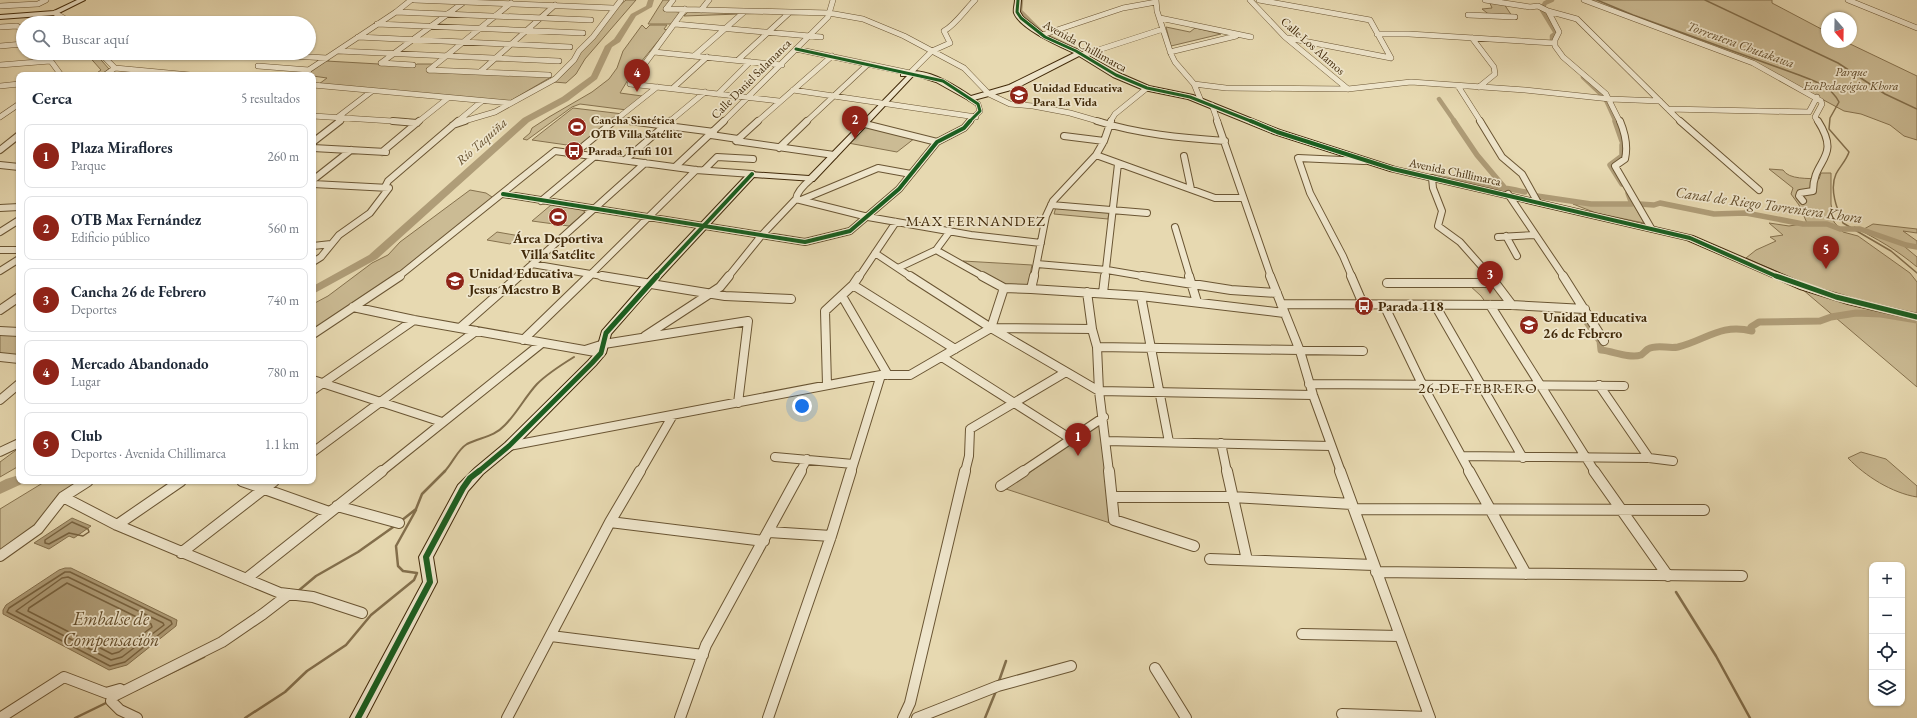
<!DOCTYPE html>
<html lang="es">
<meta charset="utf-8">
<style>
:root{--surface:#fff;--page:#f6f6f7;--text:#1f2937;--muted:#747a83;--line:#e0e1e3;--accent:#8f2418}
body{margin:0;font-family:"EB Garamond",serif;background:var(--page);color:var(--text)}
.controls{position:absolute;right:12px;bottom:12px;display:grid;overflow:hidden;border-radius:8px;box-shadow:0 1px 3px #0004}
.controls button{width:36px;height:36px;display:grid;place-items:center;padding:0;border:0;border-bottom:1px solid var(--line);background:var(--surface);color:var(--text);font:20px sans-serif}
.compass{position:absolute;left:1821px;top:12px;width:36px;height:36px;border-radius:50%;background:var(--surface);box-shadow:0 1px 3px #0004;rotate:160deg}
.you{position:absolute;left:802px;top:406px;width:14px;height:14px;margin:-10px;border:3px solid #fff;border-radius:50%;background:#1a73e8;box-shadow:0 0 0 6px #1a73e833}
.badge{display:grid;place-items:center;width:26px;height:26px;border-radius:50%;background:var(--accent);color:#fff;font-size:13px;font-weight:700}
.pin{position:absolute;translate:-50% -33px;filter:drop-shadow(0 1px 2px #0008)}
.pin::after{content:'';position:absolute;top:21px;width:14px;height:12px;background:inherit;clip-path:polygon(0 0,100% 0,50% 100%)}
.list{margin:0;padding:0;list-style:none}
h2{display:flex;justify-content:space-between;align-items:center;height:52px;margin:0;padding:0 16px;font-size:17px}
h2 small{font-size:13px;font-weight:400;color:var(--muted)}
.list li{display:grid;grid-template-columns:26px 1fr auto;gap:12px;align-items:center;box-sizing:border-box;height:64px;margin:0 8px 8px;padding:0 8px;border:1px solid var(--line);border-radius:8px}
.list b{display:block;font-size:15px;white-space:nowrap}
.list p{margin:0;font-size:13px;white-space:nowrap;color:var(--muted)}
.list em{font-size:13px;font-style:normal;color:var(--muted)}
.icon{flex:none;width:22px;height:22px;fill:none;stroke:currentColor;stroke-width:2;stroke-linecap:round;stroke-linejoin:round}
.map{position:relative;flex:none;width:1917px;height:718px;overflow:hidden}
.search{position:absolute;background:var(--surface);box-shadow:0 1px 3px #0004;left:16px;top:16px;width:300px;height:44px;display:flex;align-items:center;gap:10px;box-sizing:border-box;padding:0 14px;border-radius:22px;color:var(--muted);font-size:15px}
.panel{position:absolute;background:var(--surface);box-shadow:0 1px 3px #0004;left:16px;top:72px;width:300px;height:412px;border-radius:8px}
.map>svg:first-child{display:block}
</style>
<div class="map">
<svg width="1917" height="718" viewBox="0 0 1917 718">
<rect width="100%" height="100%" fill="#e7d9b1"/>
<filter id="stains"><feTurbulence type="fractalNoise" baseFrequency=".005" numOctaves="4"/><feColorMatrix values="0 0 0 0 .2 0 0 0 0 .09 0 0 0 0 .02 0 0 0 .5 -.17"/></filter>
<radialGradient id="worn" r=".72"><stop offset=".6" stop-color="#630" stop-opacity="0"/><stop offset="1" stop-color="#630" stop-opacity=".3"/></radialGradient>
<path fill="#cbbb94" stroke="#86724e" d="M626,0h10l-51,59 -9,15 -10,9 -12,-1c10,-8 23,-19 26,-32l33,-39z
M663,0h7l-7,10 17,2 -8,12h-24z
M1587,0h185v3l55,29v10h19l71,34v64l-13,-4 -14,-11 -29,-11 -17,-3 -87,-47z
M1489,1l15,3 8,12h-21l-9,-7 10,-1z
M688,12l48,1 3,1 -55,2z
M642,25l4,4 4,-4h17l-3,4 3,1 -35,43 -12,20 22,3 -15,14 -47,-6 -8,3 -45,33 -4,-1 7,-6 2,-5 17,-11 43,-25 17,-13 8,-11 6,-17z
M1166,27l24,5 5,-4 26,6 -50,12z
M86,53h9l14,16 -8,6h-7l7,-5z
M326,61l88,5 3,-2h16l-6,6 124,7 -41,24 -191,-17 8,-6 -21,-3z
M573,108l50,6 -42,33 -49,-7z
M865,125l50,13 -18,14 -49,-9z
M1769,169l14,1c6,10 26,8 36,9l2,-6h10v31l3,18 9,10 15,4 52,37 7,9v31c-16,-3 -32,-5 -48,-9 -43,-11 -83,-28 -123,-46l10,-8 20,-9 -6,-4 13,-2 -14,-12 20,3 18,-3 -8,-18 -8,-11 2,-6z
M470,190l16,3 6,4 -3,5 -106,83 -70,45v-26l15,-8 44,-33 16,-8 12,-13z
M1573,204l61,1 10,18 -48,-10z
M551,205l31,5 3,2 -16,14 -37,-5z
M1056,207l53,5 -1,7 -54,-5z
M1873,224l44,5v4l-14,-2 14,10v5l-18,-4 18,15v10c-20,-17 -40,-28 -63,-40l10,2z
M497,232l23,4 -10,8 -23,-4z
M963,261l69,4 -4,20 -26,-1z
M1468,284h23l16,19h-21l-5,-7z
M1802,289l57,18 58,11v69z
M0,334l19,1v21l-19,-1z
M1100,423l10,100 -104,-34z
M19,448v18l-19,11v-15z
M1861,452l25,7 31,27v11c-25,-4 -52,-21 -69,-39z
M46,481h35l-41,41 -40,31v-44z"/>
<path fill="#af9d78" stroke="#836f4c" d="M72,518l19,8 -17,12 -5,-2 -20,13 -15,-6z
M65,568h6l106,52 -1,6 -49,39 -18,5 -106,-56v-4l3,-5 53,-35z"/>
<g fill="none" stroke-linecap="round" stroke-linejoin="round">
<path stroke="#786340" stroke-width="1.5" d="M72,522l16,7 1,3 -6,4 -14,-3 -20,11 -4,-1v-3z
M65,572h5l101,49 1,3 -47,38 -15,4 -103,-54 2,-4z
M68,577l95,46 1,2 -42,32 -11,3 -95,-49 46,-33z
M67,583l84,41 1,3 -33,25 -7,2 -84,-43 1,-3z"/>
<path stroke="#836f4c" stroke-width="1.5" d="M1597,0l36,15 166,60c16,6 32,11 40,27l-9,16 -1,11 20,23c-3,9 -9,14 -13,22 -7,15 1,35 7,49l48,28 26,22
M1705,0l133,63 47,31 32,15"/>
<path stroke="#836f4c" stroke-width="2" d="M444,472c9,-9 13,-22 23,-28 14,-7 27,-7 38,-19 12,-12 20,-28 32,-41 11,-11 24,-19 37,-27"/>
<path stroke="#836f4c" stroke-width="2.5" d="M401,521l15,-12 6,-15 23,-23
M297,592l19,-16 42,-24 38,-27
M1676,592l40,64 34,62
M999,681l7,-20
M136,690l68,-33
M75,718l33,-16
M245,718l40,-26 22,-21 39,-26 25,-30 43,-35 3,-7 -14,-2 -5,-5 -2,-20 20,-36
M985,718l11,-27"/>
<path stroke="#af9d78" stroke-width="4.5" d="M1021,0l-1,11 20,20
M1543,7l2,-4 7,-3
M1542,10l14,23 -4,3v6
M1047,36l36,17
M1583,77l20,19
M1439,99l16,23
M1606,100l10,22"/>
<path stroke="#af9d78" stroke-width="5.5" d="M1454,121l23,34 27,32
M1615,121l7,20
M1622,145v11l-12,9 12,19
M1435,177c30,6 60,8 90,15
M1537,196l54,8h41l-4,-11
M1639,204l15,1 6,-2 54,11 32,-1 57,11h24l13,5h20l46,16 11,2"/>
<path stroke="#af9d78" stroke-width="7" d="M1582,315l18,26 1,9c12,1 28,9 40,5 2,-1 4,-4 7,-6 9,-5 20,0 30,-2 28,-7 43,-24 74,-16l-1,-4 8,-5 61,-1 11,-4 25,-4 25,1 36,6"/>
<path fill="#af9d78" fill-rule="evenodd" d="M648,0h6l-2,7 -16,9 -16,26 -8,5 -15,32 -29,22 -39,21 -152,137 -64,35v-8l56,-31 154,-137 39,-21 29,-21 14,-30 9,-7 17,-25 15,-8z
M19,475v6h6l-1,2 -24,11v-12l6,-3z"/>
<defs>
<path id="street-far3" d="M414,0l199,8
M1156,0l1,11 14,43 4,8 19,22 7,17
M1250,0l35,37 63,52
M1259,0l111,20 21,38
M1485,0l45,7 8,-1 10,5 11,21 -4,8v6l8,11 43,37 14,28
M1584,0l169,63 68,38 1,3 -7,13 3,5
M1848,0l69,28
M0,6l38,-2 8,-4
M666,9l163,4 34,6 41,17 60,32 25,26 21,10 23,2 37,7 31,9
M666,9l7,-9
M685,9l-55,75 149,17
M701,10l8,-10
M1548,11l29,8 104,103
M396,12l195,8
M55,13l17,10
M1468,15l47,2
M1160,18l91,19
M377,24l206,9
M675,24l146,13
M0,27l17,-1 6,4
M1377,34h32l145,9
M1042,35l81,-27 33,-6
M358,37l212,10
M1288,38l103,20
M1472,38l22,29 1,7 -16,13
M0,46l23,-2
M796,49l114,24 22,-22 18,-8 -6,-12c11,-6 21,-21 31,-31
M338,51l221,10
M654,52l128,13
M1170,52l66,-16
M45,53l16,22
M100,53l15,15 75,7
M1083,55l80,-26
M292,56l35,2
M694,56l50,-44
M738,60l51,-47
M381,63l83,-61
M381,63l32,2
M0,65l50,-4
M258,66l51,4
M429,70l120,5
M429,70l82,-67
M480,72l75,-67
M105,75l10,-7
M301,75l95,-63 15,-12
M1194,84l32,4 122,1 63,-7 114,8 85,9 50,2
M313,85l198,18
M0,86l19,-2
M1458,86l23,36
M673,88l34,-31
M793,90l183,27
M718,94l32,-32
M1212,105l6,17
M1668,109l141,3 8,-15
M313,116l95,6
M0,117l19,-13
M338,117l34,-26
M618,120l19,2
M338,122l6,-4
M418,122l30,-24
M457,122l25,-21
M461,122l34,-10 60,-33 19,-19 5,-9 14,-14 28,-37
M613,122l44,-35
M669,122l36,-30
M723,122l105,-105 5,-17
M757,122l75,-66
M806,122l62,-58
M969,122l11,-11 -2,-7 -8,-5
M1110,122l5,-8 32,-26"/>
<path id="street-far2" d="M393,121l24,2
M629,121l85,11
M1097,121c41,13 85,17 128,20
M1217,121l54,156
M1480,121l22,36 20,17 15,27
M1620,121c5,12 8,25 5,38l-10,7 36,62
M1680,121l79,69
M865,124l72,18
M453,125l12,-4
M711,135l27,4
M1064,136l40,5
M736,141l22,-20
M736,141l98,14
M313,142l27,-21
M313,148l73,4
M779,148l28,-27
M0,150l19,-15
M382,152l37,-31
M575,153l39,-32
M1096,155l119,43h28
M1184,156l7,33
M625,160l45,-39
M0,165l19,2
M675,167l49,-46
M704,170l13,-13 36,2
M1432,178l1,10 9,23 -4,15 22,16 31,35
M313,180l38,-30
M313,184l76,4 -19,25 -31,22 -18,22 -8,5
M385,187l3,-6 70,-60
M503,194l302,48 45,-11 49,-42 38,-47 27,-14 6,-7
M1508,194l56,83
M796,199l72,18 103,18 70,8
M801,200l77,-32 33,6
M541,201l54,-45
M1803,201l-4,-5 1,-3 13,-2c0,-33 29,-32 5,-70
M1051,205l96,8
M0,208l19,-1
M1175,227l15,50
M0,232l19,-12
M1506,236l11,20
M1498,237l37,-2
M313,246l18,-2
M0,250h19
M936,250l48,27
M875,253l36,24
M532,264l76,13
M1037,264l70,6 41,7
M898,268l38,-18 14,-19
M0,271l19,-12
M398,277l157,-126 141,19 56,4
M518,277l127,-114
M588,277l108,-107
M728,277l33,-41 35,-37c1,-8 9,-15 15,-20
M859,277l37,-55
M1034,277l12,-61 7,-15 43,-46 8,-14 7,-20
M1105,277l13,-113
M1352,277l-9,-21 -33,-63 -12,-35 66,3"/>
<path id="street-far1" d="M602,276l123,20 66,3
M910,276l81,52 108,63 214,4
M982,276l22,12 27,1 3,-13
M1142,276l89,14 46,3
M1189,276l8,26
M1270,276l30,75 13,44 28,77
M1351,276l12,28
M1490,276l22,29
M1563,276l41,65
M1387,283h107
M853,285l102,64
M1031,289l110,7 143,17
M1087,292l5,37 5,18 2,44 10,81
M1103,293l2,-17
M842,296l46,79
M1141,296l28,146
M1281,304l231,1 73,4
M1384,305l38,79 48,88
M1435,305l88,153
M1490,305l105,167
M353,307l61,13 187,33
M0,310l19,-13
M461,327l58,-51
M991,328l13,-40
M0,331l19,1
M313,334l87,-58
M645,336l75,-49 9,-11
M523,340l66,-64
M1097,347l266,4
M585,350l19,-6 144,-23 -10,82
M0,357l19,2
M942,357l129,82
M313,380l129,42
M1309,384l315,2
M827,385l-2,-74 28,-26 6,-9
M1599,385l50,73
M313,390l101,-70
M0,400l19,-16
M1106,441l225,5
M1221,443l6,29
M509,446l372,-71h29l81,-47 101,1
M0,452l19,-9
M313,452l163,-121
M1462,456l187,2 24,3
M775,457l78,7
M381,472l161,-129
M640,472l33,-57
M800,472l7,-13
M851,472l30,-97
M965,472l4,-16 1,-27 96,-57
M1022,472l82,-55"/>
<path id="street" d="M1109,471l5,49 80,26
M1227,471l20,89
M1340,471l90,247
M1469,471l57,103
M1594,471l74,105
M242,481l87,31
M1001,486l23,-15
M63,497l54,28 163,68 33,4 49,16
M1112,497h120l120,7
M337,506l62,17
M1354,509l350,1
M610,522l154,19
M117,525l64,-44
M769,532l62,4
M181,553l93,-72
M0,556l38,-27 25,-32 25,-16
M1210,559l164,6
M1376,572l366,4
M246,579l136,-108
M1302,634l97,2
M551,636l152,19
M1155,668l31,50
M1342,714l87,3
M0,718l64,-41 42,16 14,-4
M137,718l-17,-8 -9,-9 1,-4 110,-55 41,-28 26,-20
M507,718l103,-196 30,-51
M680,718l26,-73 95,-174
M768,718l63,-182 20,-65
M903,718l7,-15 55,-232
M917,718l81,-32 73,-20"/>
<path id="secondary" d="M77,0h8l-30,15 -55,4v-4l54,-4z
M1015,0h6l-1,12 3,5 24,19 31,14 41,23 30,13 44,9 87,35 115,37 298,69 114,49 48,14 62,15v6l-69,-16 -48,-15 -113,-49 -297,-69 -116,-37 -86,-35 -44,-9 -31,-13 -34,-21 -64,33 -45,12 -34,-19 -22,-7 -100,106 -60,-4 -101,109 -42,48 -5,19 -10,12 -83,84 -30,25 -15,17 -35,66 4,25 -71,136h-16l73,-136 -4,-25 39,-72 17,-17 30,-25 83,-82 8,-9 6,-21 43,-49 104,-110 60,4 98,-100h-6v-4c26,-5 50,11 70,24l38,-11 65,-32c-15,-7 -54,-24 -60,-40 -1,-4 1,-9 1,-13z"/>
</defs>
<use href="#street-far3" stroke="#6a5533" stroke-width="6"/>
<use href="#street-far2" stroke="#6a5533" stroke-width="8"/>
<use href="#street-far1" stroke="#6a5533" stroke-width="10"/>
<use href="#street" stroke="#6a5533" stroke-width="12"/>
<use href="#secondary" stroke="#412909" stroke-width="2"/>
<use href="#street-far3" stroke="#efe6cc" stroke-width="5"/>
<use href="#street-far2" stroke="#efe6cc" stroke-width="6"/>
<use href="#street-far1" stroke="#efe6cc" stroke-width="8"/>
<use href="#street" stroke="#efe6cc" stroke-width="10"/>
<use href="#secondary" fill="#efe6cc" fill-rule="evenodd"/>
<defs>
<path id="cycleway-far3" d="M1018,0l-1,12 4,6 24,19 31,14 40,24 31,13 43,9 63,25
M796,49l147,32 35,23 2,7 -11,11"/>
<path id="cycleway-far2" d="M1251,121l26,11 116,37 297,69 88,39
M503,194l302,48 45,-11 49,-42 38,-47 27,-14 6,-7
M656,277l96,-103"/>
<path id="cycleway-far1" d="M1776,276l60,21 81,20
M478,472l31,-26 83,-83 9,-10 5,-20 51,-57"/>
<path id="cycleway" d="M358,718l72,-136 -4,-25 37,-69 7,-10 9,-7"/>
</defs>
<use href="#cycleway-far3" stroke="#efe6cc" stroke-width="4.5"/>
<use href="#cycleway-far2" stroke="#efe6cc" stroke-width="6"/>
<use href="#cycleway-far1" stroke="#efe6cc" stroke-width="8"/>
<use href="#cycleway" stroke="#efe6cc" stroke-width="9"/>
<use href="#cycleway-far3" stroke="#1b5e20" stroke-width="3"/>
<use href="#cycleway-far2" stroke="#1b5e20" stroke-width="4"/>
<use href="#cycleway-far1" stroke="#1b5e20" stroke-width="5"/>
<use href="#cycleway" stroke="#1b5e20" stroke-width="6"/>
</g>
<defs>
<symbol id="school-disc" viewBox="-11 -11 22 22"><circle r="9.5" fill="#8f2418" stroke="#efe6cc"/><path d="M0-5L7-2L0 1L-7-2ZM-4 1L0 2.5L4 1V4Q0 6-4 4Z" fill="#fff"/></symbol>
<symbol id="stadium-disc" viewBox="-11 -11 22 22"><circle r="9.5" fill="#8f2418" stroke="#efe6cc"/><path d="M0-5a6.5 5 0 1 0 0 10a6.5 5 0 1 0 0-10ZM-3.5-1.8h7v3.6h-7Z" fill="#fff"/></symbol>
<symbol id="bus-disc" viewBox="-11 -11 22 22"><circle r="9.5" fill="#8f2418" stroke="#efe6cc"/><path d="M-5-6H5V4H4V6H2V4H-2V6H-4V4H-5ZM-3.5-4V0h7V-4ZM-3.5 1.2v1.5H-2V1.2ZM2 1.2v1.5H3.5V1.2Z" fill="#fff"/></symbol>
</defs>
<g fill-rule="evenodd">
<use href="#school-disc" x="1008" y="84" width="22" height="22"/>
<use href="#stadium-disc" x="566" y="116" width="22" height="22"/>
<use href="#bus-disc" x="563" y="140" width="22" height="22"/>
<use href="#stadium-disc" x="547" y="206" width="22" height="22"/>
<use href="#school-disc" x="444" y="270" width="22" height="22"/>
<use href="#bus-disc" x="1353" y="295" width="22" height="22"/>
<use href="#school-disc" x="1518" y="314" width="22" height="22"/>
</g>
<g text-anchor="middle" stroke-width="3.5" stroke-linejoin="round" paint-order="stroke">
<g font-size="12" fill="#412909" stroke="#efe6cc">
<text transform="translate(1085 46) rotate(29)" y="4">Avenida Chillimarca</text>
<text transform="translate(1313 46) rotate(41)" y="4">Calle Los Alamos</text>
<text transform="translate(751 79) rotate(-45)" y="4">Calle Daniel Salamanca</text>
<text transform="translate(1455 172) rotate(12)" y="4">Avenida Chillimarca</text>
</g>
<g font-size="12" font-style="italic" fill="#5d4625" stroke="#efe6cc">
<text x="1851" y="76">Parque<tspan x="1851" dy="14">EcoPedagógico Khora</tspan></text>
</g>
<g font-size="12" font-weight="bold" fill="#412909" stroke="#efe6cc" text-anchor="start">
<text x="1033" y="92">Unidad Educativa<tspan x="1033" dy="14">Para La Vida</tspan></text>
<text x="591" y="124">Cancha Sintética<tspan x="591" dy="14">OTB Villa Satélite</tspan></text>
<text x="588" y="155">Parada Trufi 101</text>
</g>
<g font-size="13" font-style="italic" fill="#624c2a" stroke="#efe6cc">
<text transform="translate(1741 44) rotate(20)" y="5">Torrentera Chutakawa</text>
<text transform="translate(481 141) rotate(-42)" y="5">Río Taquiña</text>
</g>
<g font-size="14" font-weight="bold" fill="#412909" stroke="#efe6cc" text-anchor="start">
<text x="558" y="243" text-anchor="middle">Área Deportiva<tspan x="558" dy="16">Villa Satélite</tspan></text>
<text x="469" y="278">Unidad Educativa<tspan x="469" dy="16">Jesus Maestro B</tspan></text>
<text x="1378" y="311">Parada 118</text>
<text x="1543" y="322">Unidad Educativa<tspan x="1543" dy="16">26 de Febrero</tspan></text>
</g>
<g font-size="15" font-style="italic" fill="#624c2a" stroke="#efe6cc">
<text transform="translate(1769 205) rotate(8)" y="5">Canal de Riego Torrentera Khora</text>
</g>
<g font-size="15" letter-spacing="1" fill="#412909" stroke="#efe6cc">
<text x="976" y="226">MAX FERNANDEZ</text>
<text x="1478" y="393">26 DE FEBRERO</text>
</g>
<g font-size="18" font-style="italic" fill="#624c2a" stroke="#efe6cc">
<text x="111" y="625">Embalse de<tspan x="111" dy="21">Compensación</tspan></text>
</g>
</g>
<rect width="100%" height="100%" filter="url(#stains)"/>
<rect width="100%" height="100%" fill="url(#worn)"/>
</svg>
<div class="controls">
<button>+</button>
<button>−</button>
<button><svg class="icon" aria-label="locate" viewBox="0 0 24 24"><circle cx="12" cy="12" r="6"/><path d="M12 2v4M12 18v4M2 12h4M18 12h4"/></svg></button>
<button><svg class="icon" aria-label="layers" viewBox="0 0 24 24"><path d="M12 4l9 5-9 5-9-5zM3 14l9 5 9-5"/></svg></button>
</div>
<svg class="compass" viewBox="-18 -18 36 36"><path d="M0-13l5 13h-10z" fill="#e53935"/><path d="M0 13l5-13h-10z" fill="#747a83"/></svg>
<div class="you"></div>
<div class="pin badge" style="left:1078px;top:456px">1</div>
<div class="pin badge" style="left:855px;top:139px">2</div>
<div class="pin badge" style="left:1490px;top:294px">3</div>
<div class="pin badge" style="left:637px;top:92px">4</div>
<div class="pin badge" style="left:1826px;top:269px">5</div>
<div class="search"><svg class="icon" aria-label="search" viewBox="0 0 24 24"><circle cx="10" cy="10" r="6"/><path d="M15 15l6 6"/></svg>Buscar aquí</div>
<section class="panel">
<h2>Cerca<small>5 resultados</small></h2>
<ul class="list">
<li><span class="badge">1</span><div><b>Plaza Miraflores</b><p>Parque</p></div><em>260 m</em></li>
<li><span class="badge">2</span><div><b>OTB Max Fernández</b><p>Edificio público</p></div><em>560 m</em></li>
<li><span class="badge">3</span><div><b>Cancha 26 de Febrero</b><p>Deportes</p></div><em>740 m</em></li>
<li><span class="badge">4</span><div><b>Mercado Abandonado</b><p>Lugar</p></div><em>780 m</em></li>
<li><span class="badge">5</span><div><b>Club</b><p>Deportes · Avenida Chillimarca</p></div><em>1.1 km</em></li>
</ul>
</section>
</div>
